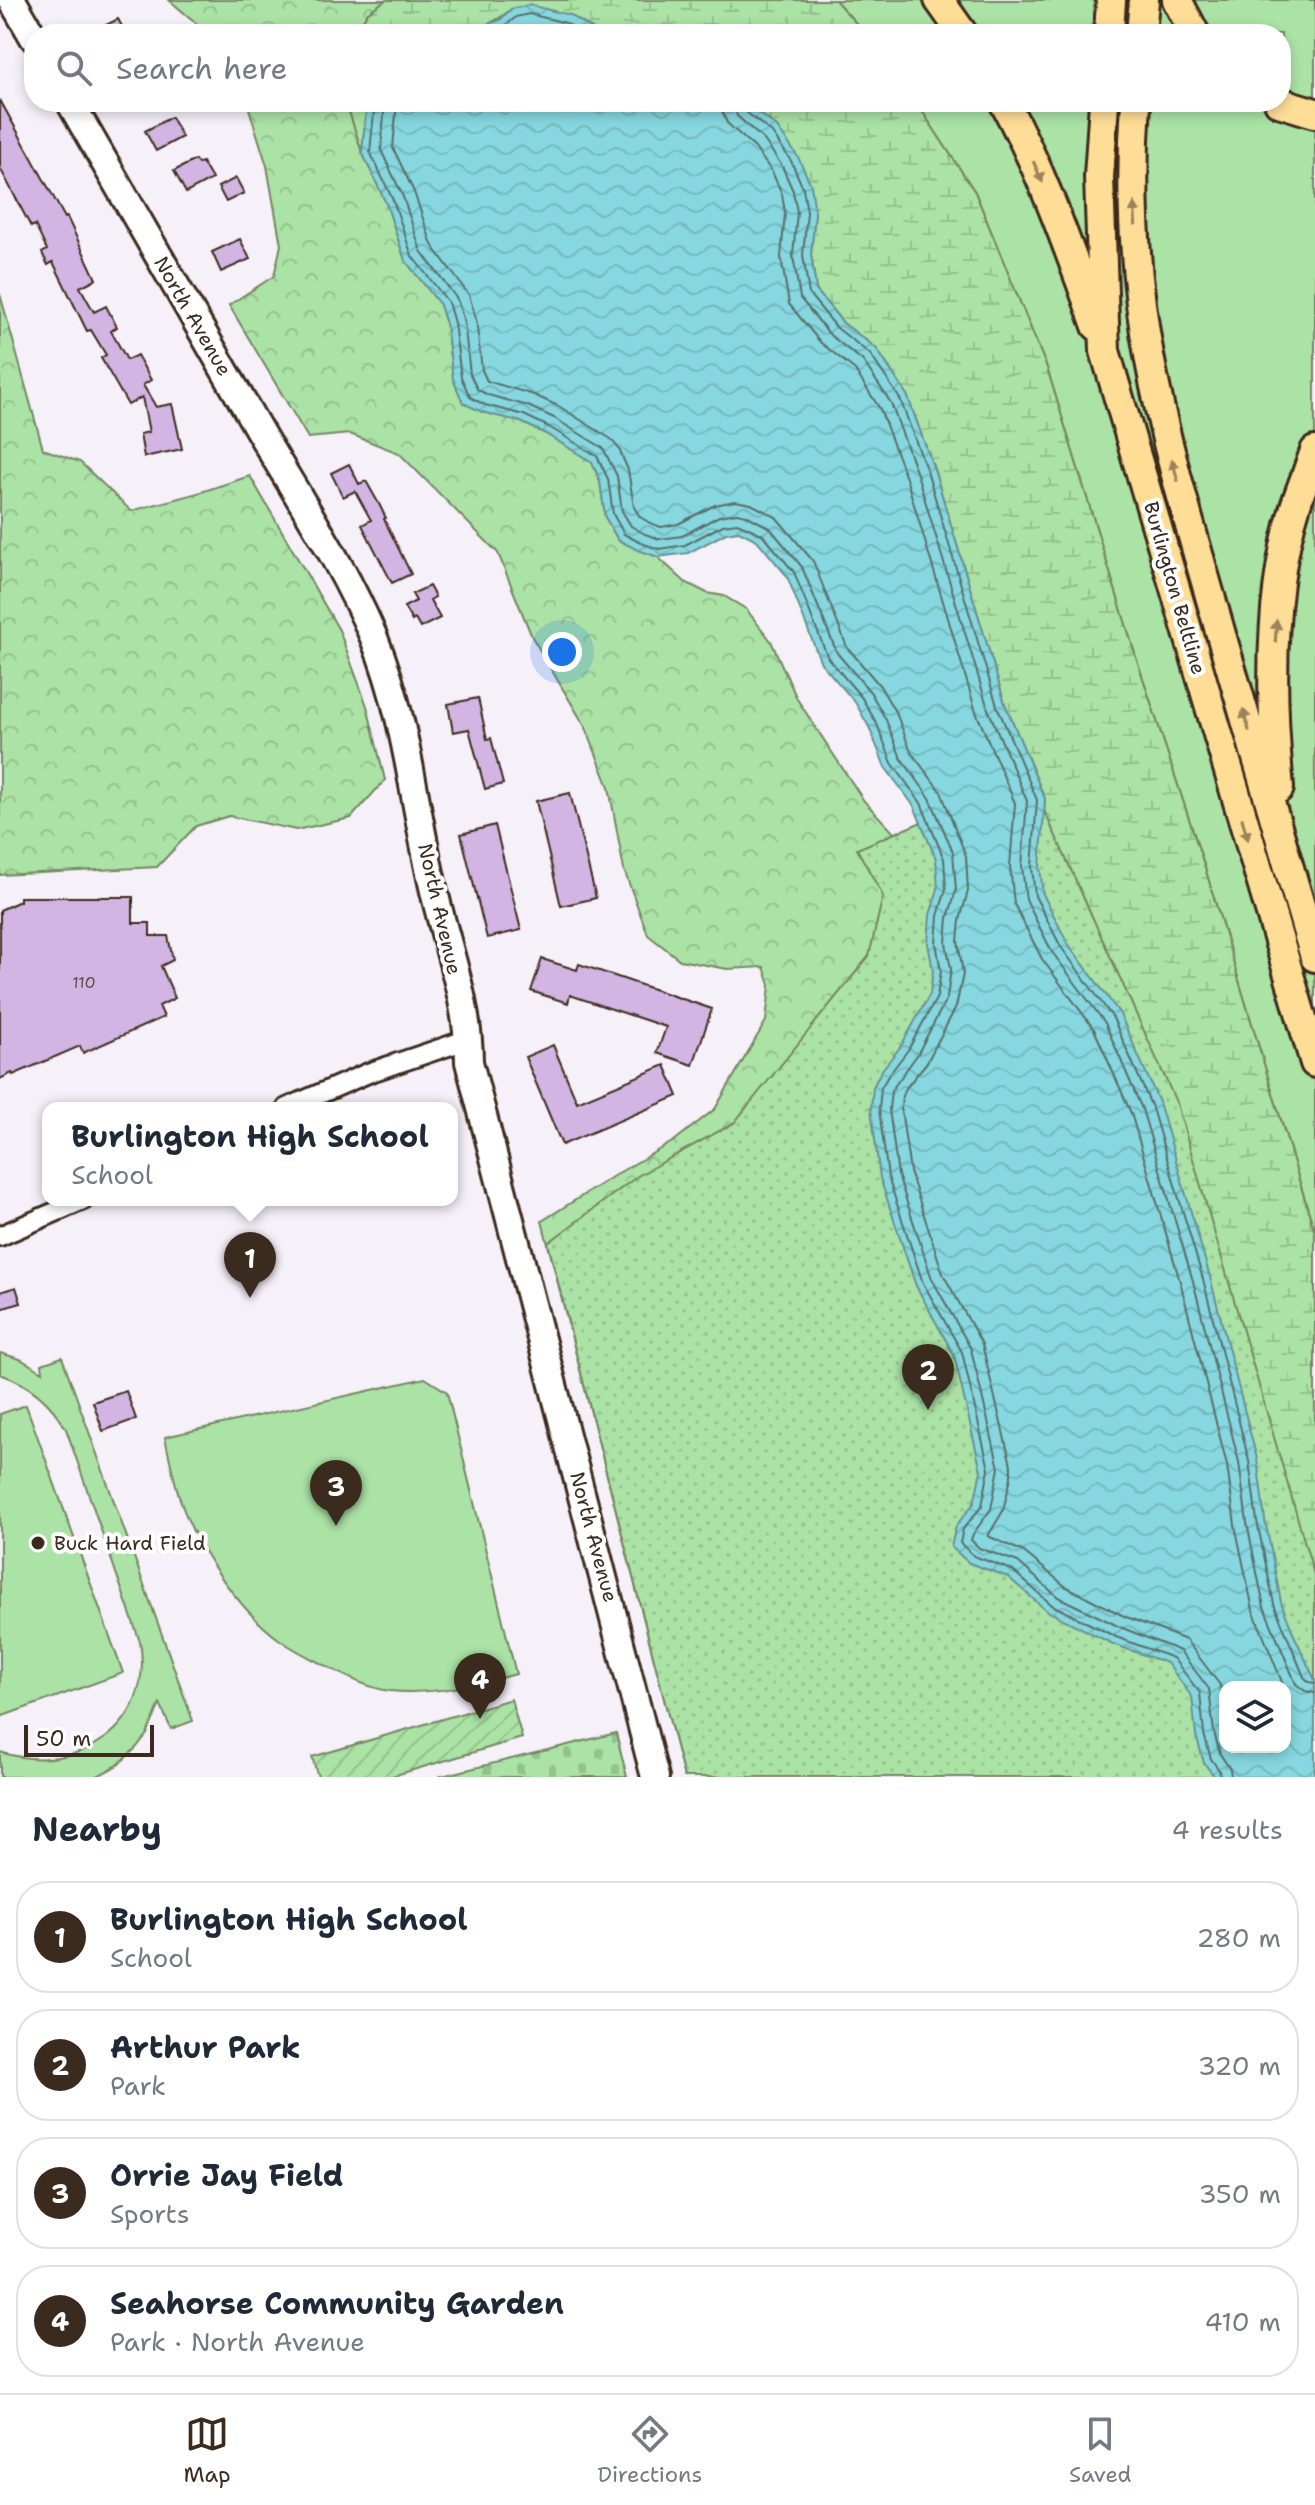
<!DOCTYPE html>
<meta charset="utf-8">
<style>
:root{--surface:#fff;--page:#f2f2f3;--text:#1f2937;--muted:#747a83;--line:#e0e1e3;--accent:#3b2a1e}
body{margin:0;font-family:"Shantell Sans",sans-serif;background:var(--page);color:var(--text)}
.controls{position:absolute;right:24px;bottom:24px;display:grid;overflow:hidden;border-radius:16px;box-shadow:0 4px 12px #0003}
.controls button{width:72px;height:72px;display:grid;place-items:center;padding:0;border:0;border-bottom:2px solid var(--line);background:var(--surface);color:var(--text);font:40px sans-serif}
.scale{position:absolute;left:24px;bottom:20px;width:130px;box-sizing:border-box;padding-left:8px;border:4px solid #3b2a1e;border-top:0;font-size:22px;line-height:28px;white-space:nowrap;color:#3b2a1e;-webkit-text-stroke:6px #fff;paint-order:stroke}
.you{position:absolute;left:562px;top:652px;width:28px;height:28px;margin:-20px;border:6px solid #fff;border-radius:50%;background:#1a73e8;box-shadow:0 0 0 12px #1a73e833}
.badge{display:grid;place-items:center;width:52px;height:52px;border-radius:50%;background:var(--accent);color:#fff;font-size:26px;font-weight:700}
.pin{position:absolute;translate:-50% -66px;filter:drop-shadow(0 2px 4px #0008)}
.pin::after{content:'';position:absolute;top:42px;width:28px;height:24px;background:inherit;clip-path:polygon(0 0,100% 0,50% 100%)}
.popup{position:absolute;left:42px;top:1102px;width:416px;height:104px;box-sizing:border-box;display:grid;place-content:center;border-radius:16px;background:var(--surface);filter:drop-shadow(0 2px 6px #0005);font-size:26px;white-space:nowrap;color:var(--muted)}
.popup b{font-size:30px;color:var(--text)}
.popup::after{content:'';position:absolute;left:50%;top:100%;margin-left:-16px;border:16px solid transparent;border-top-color:var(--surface)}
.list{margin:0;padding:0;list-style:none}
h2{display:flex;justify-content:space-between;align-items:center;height:104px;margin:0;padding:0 32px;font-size:34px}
h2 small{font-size:26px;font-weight:400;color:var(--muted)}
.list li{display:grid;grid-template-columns:52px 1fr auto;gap:24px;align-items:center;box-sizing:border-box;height:112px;margin:0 16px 16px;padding:0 16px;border:2px solid var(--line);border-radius:32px}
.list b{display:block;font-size:30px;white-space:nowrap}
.list p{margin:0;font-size:26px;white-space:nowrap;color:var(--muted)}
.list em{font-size:26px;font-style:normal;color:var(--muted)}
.icon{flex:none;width:44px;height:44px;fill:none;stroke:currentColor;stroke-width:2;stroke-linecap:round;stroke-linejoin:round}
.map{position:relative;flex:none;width:1315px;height:1777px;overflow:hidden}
.search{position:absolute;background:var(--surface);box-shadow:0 4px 12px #0003;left:24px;right:24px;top:24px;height:88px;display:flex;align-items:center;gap:20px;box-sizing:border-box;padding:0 28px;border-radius:32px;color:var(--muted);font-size:30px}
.sheet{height:616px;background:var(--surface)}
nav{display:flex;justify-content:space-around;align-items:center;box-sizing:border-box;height:112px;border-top:2px solid var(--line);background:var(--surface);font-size:22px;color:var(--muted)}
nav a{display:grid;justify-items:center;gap:4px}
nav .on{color:var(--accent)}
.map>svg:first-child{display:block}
</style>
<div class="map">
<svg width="1315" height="1777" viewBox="0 0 1315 1777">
<defs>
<pattern id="forest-crowns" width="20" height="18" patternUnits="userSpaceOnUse" patternTransform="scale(2)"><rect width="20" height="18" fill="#abe2a5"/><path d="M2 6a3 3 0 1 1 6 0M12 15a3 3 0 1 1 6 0" fill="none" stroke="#94c28e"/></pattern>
<pattern id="wetland-marsh" width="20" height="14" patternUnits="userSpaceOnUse" patternTransform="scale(2)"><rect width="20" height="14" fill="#abe2a5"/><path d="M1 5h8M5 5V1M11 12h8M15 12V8" fill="none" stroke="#94c28e"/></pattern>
<pattern id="cemetery-stones" width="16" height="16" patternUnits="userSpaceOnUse" patternTransform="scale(2)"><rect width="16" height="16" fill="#abe2a5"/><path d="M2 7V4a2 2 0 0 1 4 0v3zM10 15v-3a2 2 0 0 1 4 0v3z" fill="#94c28e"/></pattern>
<pattern id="park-dots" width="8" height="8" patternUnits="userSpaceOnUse" patternTransform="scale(2)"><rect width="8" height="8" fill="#abe2a5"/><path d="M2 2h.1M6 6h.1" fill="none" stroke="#94c28e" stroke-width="1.8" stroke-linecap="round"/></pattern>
<pattern id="garden-furrows" width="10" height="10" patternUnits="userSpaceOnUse" patternTransform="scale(2)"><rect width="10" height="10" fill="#abe2a5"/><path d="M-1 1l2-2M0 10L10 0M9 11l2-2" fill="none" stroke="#94c28e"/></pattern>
<pattern id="water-waves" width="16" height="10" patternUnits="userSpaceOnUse" patternTransform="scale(2)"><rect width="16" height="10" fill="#86d7df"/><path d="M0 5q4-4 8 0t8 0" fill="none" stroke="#75b9bf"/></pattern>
</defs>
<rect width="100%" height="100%" fill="#f6f0f9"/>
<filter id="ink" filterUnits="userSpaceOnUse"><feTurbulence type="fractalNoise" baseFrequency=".0125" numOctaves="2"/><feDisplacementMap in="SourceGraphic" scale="16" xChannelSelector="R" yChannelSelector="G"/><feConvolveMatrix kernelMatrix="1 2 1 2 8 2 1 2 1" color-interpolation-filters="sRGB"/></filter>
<g filter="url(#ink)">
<path fill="#abe2a5" stroke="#738662" stroke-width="2" d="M835,0h480v1233l-110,-365 -70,-214 -88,-286 -72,-176 -59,-90h365v-68h-415z
M0,1353l20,6 23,13 -1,-8 20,-7 131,364 -22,8 -11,-25 -13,30 -11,14 -18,17 -22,12h-96v-25c78,25 155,-25 140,-110l-74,-213c-15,-27 -36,-45 -66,-55z
M425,1378l22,14 69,282c-41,11 -83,21 -126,17 -23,-3 -47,-16 -68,-27 -14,-7 -29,-15 -42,-24 -39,-28 -80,-87 -97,-132 -8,-22 -13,-47 -18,-71z
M26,1405l97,268 -123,44v-303z"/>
<path fill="url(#forest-crowns)" stroke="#738662" stroke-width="2" d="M169,0h217l-19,13 -11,21h-151l-10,-12z
M247,102h99l16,50 24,51 19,57 35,44 6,20 4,33 32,55 39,10 25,12 46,28 8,19 5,36 13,23 40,17 27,25 22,11 17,3 22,13 25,32 26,58 67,102 31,33 14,32 -225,911 -142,-556 78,-49 54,-31 41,-32 51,-88 4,-36 -6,-18 -37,2 -47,-9 -32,-25 -24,-65 -15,-83 -23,-59 -54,-91 -34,-84 -99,-100 -49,-19 -42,4 -79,-133 45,-29 7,-31 -14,-79z
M0,294l43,155 37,13 51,49 67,-18 52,-17 89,154 28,76 18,74 -34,38 -55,12 -67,-14 -33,10 -39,41 -157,8z"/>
<path fill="url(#wetland-marsh)" stroke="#738662" stroke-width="2" d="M386,0h449l31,34h-266l-30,-19 -59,-6c-36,35 -108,25 -155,25l11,-21z
M346,102h21l-5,50z
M745,102h171l59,90 72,176 88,286 70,214 110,365v447l-275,-813 5,-68 -40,-95 -70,-232 -28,-77 -31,-47 -33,-25 -27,-33 -5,-36 4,-42 -65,-108z"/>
<path fill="url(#cemetery-stones)" stroke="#738662" stroke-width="2" d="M616,1733l11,44h-189z"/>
<path fill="url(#park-dots)" stroke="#738662" stroke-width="2" fill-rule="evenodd" d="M1029,777l148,327 138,474v199h-631l-136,-534 91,-68 95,-52 135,-167 14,-60 -26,-47zM1225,1687h60v60h-60z"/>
<path fill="url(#garden-furrows)" stroke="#738662" stroke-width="2" d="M511,1699l11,39 -133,39h-71l-6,-20z"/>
<path fill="url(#water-waves)" stroke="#689292" stroke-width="2" fill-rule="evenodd" d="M529,5l41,10 30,19h-143l43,-14 11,-11z
M367,102h378l32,25 21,30 13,28 4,27 -4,42 5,36 27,33 33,25 31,47 28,77 70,232 40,95 -5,68 3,27 24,48 53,72 39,88 51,175 47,182 8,61 16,82 13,33 21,45v97h-100l-11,-14 -8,-28 -4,-38 -25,-34 -54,-19 -66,-33 -39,-34 -39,-14 -18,-16 5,-21 18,-23 7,-32 -27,-116 -38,-69 -36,-108 -9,-69 2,-22 8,-16 20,-25 29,-52 3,-24 -5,-26 2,-29 8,-26 -2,-30 -22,-53 -29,-39 -16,-40 -14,-25 -34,-39 -34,-87 -30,-36 -18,-9 -13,2 -38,20 -30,4 -20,-7 -20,-10 -13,-23 -5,-36 -8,-19 -46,-28 -25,-12 -39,-10 -19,-9 -10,-24 -7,-55 -6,-19 -35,-45 -19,-57 -24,-51zM1225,1687h60v60h-60z"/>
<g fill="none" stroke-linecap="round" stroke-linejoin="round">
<path stroke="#596f6b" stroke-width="2" d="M484,34l20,-7 12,-10 13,-3 37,9 19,11
M375,102l-5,50 23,48 19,56 36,46 6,21 7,54 9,20 15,8 39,10 25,12 48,29 11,23 5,35 11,20 17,9 18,6 26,-4 38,-20 14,-2 25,11 32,38 34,86 34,40 15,26 15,39 29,40 23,56 2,30 -8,27 -2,27 5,28 -4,26 -29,53 -20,26 -7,12 -2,21 9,68 35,106 39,69 27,117 -7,37 -19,23 -3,14 14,13 38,14 40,35 64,32 57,21 27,35 4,41 7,25 8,11 1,7
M385,102l-4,48 22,47 18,54 36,48 7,22 6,53 7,15 11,6 40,11 26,12 49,30 14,28 5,35 9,15 14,8 15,5 22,-3 37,-20 18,-3 9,2 24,13 32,39 35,86 34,40 15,27 15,38 29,40 23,54 3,38 -8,28 -2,25 5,26 -4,29 -30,57 -26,36 -2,18 9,66 34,104 39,70 28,119 -8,41 -18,25 -2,6 8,8 39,14 40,35 62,30 60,24 29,38 5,43 6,22 10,15 1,8
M397,102l-4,46 21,44 18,53 37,50 7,24 6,51 5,11 47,14 26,12 51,32 8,10 9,21 6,37 6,10 10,6 11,4 17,-3 37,-19 20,-4 16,3 25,13 37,44 34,86 33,39 17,29 14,37 30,40 25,64 2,35 -8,29 -2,21 5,33 -7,33 -29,55 -21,26 -4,8 -1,13 9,63 33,102 39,70 29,121v12l-8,34 -15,25 36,16 41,34 59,30 62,24 34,45 5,40
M721,102l1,9 5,12 28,25 17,24 10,22 3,19 -4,44 8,47 32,39 33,26 26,40 27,72 69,231 39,91 -5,63 4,38 28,55 52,70 37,84 50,172 46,180 8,60 18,85 31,77
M733,102l4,14 27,24 18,26 11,25 4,21 -4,44 7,42 30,37 33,26 28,42 27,74 70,232 39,92 -5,65 4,34 26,52 53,71 37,86 51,172 46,181 8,61 17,84 32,77 9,7 10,2
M743,102l2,9 27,22 19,28 12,27 4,24 -4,43 6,39 28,34 33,26 30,45 28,75 69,232 40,94 -5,67 3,29 26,51 52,71 38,87 52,174 46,182 8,60 17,83 30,73 5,5 6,1"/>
</g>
<path fill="#d2b5e2" stroke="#3b2a1e" stroke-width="2" d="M118,19l8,15h-38z
M0,100l65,118 2,-1 29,62 -16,8 14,25 12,-6 11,21 -6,4 16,29 10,-5 14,25 -8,5 13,22 16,-3 10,45 -38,8 -4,-23 9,-2 -7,-35 -14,8 -27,-47 5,-3 -15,-25 -4,1 -34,-69 -5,3 -6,-12 5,-3 -12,-25 -4,2 -31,-59z
M171,117l11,20 -26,14 -11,-20z
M195,160l3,4 4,-2 10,17 -26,14 -12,-22z
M236,178l8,15 -18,9 -8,-15z
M240,239l10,20 -29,13 -9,-20z
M349,464l10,20 7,-3 13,23 7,14 -2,1 27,55 -19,9 -30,-58 9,-5 -16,-29 -12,6 -12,-24z
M429,586l6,11 -5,3 10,18 -20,10 -5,-9 -3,2 -8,-14 12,-6 -4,-7z
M478,698l9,41 4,-1 12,46 -18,5 -16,-60 -16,3 -5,-28z
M570,793l26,105 -35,8 -25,-105z
M495,825l26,105 -34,8 -26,-104z
M20,897h113v26h17v13h18l5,24 -12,6 14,32 -16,8 5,11 -81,36 -3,-7 -67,29 -1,-2 -12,6v-169l20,-9z
M542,959l35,11 2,-6 133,45 -19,56 -36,-12 9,-26 -96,-32 -2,8 -37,-12z
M553,1045l24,57 88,-37 13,31 -116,49 -37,-88z
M16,1287l5,16 -21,6v-17z
M126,1391l10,28 -33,12 -10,-29z"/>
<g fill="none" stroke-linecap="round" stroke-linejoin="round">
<defs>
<path id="minor" d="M287,1108l81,-35 101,-34
M0,1236l83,-36"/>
<path id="secondary" d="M12,0l22,38
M70,102c63,110 127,220 190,330 39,67 84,134 114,206 33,80 40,169 60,253 13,56 35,113 35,171l186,715"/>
<path id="primary" d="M939,0l24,34
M1177,0l18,34
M1109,34l2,-34
M1141,34l3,-34
M1004,102c39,71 65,148 93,224
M1104,102l-5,75 6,174 210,712
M1136,102c-6,86 -2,175 14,259 17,92 45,181 70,270 32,108 63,217 95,326
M1279,102l36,11
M1279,788c-9,-91 -11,-196 17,-284 6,-18 13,-35 19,-53"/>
</defs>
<use href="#minor" stroke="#3b2a1e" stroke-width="24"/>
<use href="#secondary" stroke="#3b2a1e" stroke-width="32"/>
<use href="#primary" stroke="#3b2a1e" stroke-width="34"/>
<use href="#minor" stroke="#fff" stroke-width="18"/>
<use href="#secondary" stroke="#fff" stroke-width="26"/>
<use href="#primary" stroke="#fedd96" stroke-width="28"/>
</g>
<defs><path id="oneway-solid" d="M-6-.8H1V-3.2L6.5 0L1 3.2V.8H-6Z" transform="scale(2)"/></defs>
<g fill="#9c845a">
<use href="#oneway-solid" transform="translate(1038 172) rotate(66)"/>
<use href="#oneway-solid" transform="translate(1135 214) rotate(-93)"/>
<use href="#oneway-solid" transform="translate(1175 470) rotate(-105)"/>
<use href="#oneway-solid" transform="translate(1276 631) rotate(-86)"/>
<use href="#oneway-solid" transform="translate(1246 720) rotate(-106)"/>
<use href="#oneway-solid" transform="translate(1245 829) rotate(74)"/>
</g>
</g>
<circle fill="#3b2a1e" stroke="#fff" stroke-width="3" cx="38" cy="1543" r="8"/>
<g text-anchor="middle" stroke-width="8" stroke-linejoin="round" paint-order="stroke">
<g font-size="16" fill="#614d4f">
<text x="84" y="988">110</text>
</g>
<g font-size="20" fill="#3b2a1e" stroke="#fff">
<text transform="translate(193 316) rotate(60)" y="7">North Avenue</text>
<text transform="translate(1175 588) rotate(74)" y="7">Burlington Beltline</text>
<text transform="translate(440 909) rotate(77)" y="7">North Avenue</text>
<text transform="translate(594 1537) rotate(75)" y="7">North Avenue</text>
</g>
<g font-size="20" fill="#3b2a1e" stroke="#fff" text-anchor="start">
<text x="54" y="1550">Buck Hard Field</text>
</g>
</g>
</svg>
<div class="controls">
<button><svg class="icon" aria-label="layers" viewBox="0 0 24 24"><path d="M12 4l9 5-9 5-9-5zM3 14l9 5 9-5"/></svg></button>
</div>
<div class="scale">50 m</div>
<div class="you"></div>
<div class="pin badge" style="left:250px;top:1298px">1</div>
<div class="popup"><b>Burlington High School</b>School</div>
<div class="pin badge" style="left:928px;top:1410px">2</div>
<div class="pin badge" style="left:336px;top:1526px">3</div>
<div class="pin badge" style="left:480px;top:1719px">4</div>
<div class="search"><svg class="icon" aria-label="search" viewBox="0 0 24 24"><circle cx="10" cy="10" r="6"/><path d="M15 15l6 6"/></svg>Search here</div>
</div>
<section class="sheet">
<h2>Nearby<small>4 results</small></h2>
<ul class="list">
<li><span class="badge">1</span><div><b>Burlington High School</b><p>School</p></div><em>280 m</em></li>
<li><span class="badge">2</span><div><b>Arthur Park</b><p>Park</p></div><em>320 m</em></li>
<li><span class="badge">3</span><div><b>Orrie Jay Field</b><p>Sports</p></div><em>350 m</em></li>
<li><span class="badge">4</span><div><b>Seahorse Community Garden</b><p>Park · North Avenue</p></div><em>410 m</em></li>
</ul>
</section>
<nav>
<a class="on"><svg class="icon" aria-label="map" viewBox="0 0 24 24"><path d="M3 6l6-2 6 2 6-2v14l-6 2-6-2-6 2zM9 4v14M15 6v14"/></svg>Map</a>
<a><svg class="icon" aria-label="directions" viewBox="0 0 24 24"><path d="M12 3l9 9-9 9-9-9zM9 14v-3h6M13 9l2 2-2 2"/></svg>Directions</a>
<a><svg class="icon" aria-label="saved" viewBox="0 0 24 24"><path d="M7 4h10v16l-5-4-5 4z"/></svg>Saved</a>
</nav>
